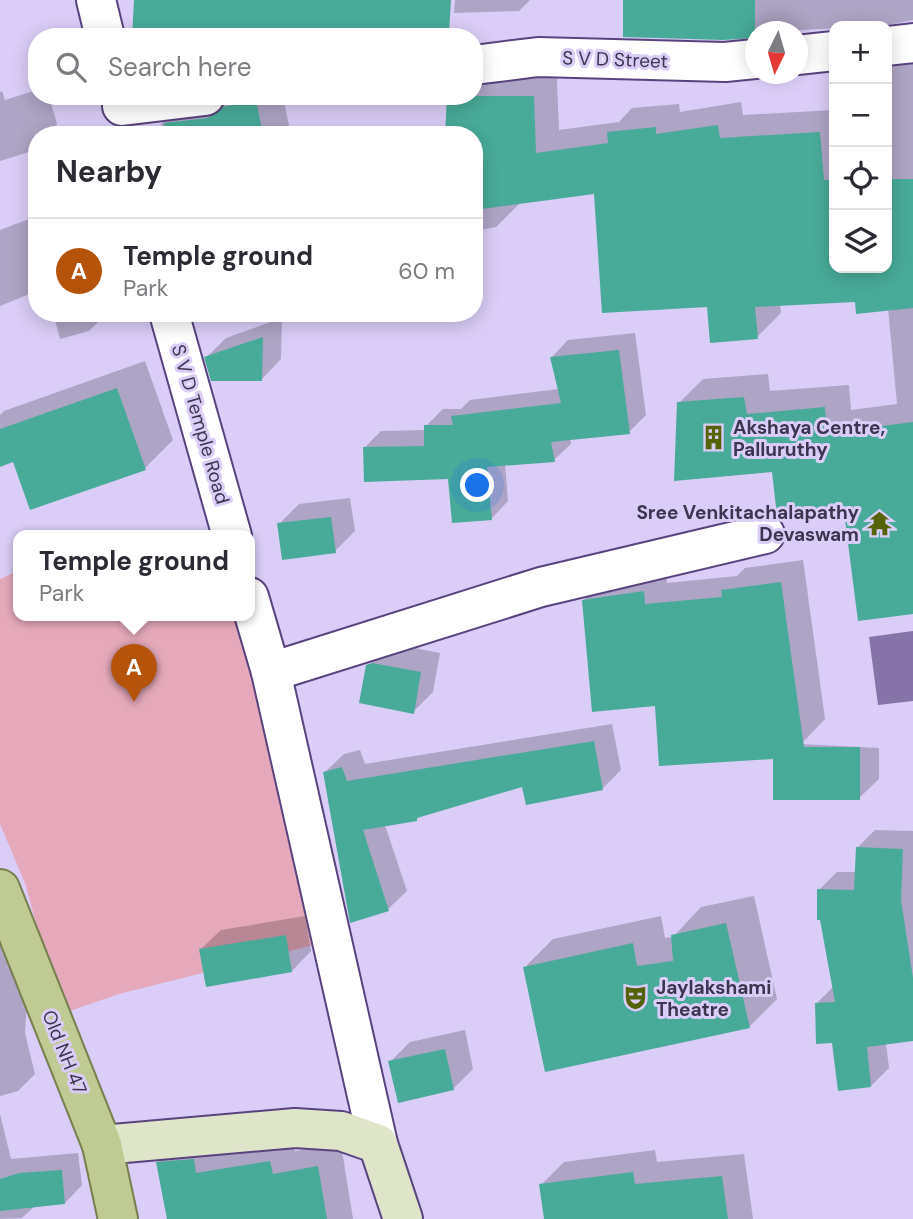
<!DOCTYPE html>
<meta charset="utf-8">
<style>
:root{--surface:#fff;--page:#f7f7f7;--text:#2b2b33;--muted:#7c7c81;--line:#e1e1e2;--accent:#b45309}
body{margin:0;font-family:"DM Sans",sans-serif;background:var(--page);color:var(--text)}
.controls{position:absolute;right:21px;top:21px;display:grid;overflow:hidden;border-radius:14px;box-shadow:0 4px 18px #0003}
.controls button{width:63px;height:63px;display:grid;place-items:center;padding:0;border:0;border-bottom:2px solid var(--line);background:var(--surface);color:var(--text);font:35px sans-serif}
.compass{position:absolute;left:745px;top:21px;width:63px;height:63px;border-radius:50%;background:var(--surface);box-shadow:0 4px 18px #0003;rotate:185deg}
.you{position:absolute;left:478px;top:486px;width:24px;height:24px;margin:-18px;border:5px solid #fff;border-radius:50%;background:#1a73e8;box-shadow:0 0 0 10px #1a73e833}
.badge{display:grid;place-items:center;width:46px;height:46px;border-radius:50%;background:var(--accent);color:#fff;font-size:23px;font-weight:700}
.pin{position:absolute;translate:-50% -58px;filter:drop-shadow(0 2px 4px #0008)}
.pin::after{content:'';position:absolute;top:37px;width:24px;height:21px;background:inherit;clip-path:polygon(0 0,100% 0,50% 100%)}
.popup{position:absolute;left:13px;top:530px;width:242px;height:91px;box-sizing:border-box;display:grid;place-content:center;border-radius:14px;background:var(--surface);filter:drop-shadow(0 2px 5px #0005);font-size:23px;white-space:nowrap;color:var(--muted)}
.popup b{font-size:26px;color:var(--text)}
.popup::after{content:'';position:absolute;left:50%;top:100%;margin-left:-14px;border:14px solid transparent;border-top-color:var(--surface)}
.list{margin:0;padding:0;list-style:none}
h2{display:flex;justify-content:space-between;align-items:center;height:91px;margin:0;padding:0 28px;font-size:30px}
h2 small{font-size:23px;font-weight:400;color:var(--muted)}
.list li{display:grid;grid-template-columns:46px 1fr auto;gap:21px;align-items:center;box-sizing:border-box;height:105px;padding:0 28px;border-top:2px solid var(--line)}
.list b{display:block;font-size:26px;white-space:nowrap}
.list p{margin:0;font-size:23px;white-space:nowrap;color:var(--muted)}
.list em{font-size:23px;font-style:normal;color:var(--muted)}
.icon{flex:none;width:38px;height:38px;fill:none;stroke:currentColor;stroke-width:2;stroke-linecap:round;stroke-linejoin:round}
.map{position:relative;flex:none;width:913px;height:1219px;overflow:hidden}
.search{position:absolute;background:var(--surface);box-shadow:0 4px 18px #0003;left:28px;top:28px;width:455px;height:77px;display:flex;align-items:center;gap:18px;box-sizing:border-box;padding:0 24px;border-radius:28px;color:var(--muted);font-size:26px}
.panel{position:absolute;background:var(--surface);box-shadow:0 4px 18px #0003;left:28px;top:126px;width:455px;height:196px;border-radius:28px}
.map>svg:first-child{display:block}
</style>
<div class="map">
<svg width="913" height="1219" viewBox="0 0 913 1219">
<rect width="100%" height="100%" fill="#dacdf7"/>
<path fill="#e6a9bb" d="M18,571v45h226l98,322 -223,56 -58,20 -36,-131 -25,-59v-245z"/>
<path fill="#8674a9" d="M913,631v70l-35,4 -9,-68z"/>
<path fill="#0003" d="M136,0h300l-86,27 -36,3 1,7h-181z
M455,0h75l-11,11 -65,2z
M625,0h288v20l-25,5 5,11 20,7v569l-67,-102 -73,-40 -94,-67 24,-24 65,-5 2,17 79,-6 2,25 46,-6 -9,-96 -32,-7 -76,3 1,9 -24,24 -49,-32 -113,-113 -74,10 -25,25 -22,4v-175l82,1 3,73 60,-8 13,-14 47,-4 1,8 61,-10 2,13 91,-5v158h53v-242l-132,6v5l-130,-1z
M37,90v6h12l8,28 -10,11h-10v10l-8,7 -29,9v-69l2,-1 3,9z
M219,96h64l8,39h-128l-2,-11 23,-24z
M29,219l8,18v54l-37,15v-76z
M53,313h43l3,8 -10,10 -29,8z
M282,318l-1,41 -19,20 -56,-21 20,-20z
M635,333l11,82 -17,17 -59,6 1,6 -17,16 -49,4 3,37 -16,17 -42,-40 -86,-30 17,-17 45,-1v-4l17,-17h18l9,-9 89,-11 -7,-32 16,-17z
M145,361l28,79 -28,28 -131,-8 -14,5v-50l4,-4z
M350,498l5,33 -20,20 -56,-27 20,-20z
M803,560l22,159 -24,25 78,4v31l-20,19 -77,-42 -125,-52 -74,-103 23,-23 60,-9 1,14 70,-7 8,-8z
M393,644l47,9 -7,39 -20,20 -45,-46z
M612,724l9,46 -19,19 -78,-4 -103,29 -4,5 -32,6 22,66 -19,18 -36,12 -27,-149 19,-18 16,-4 5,14z
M875,830l38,1v208l-27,4 3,25 -18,18 -38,-44 -16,-39 17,-17 -15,-96 18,-18h19l1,-24z
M754,896l23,103 -28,28 -224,-60 28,-28 108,-23 4,22 8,-1 28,-30z
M0,904l29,65 -4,64 10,41 -17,17 -18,5z
M305,916l6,35 -19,20 -91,-22 20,-19z
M465,1030l8,39 -20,20 -63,-27 20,-20z
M0,1114l11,45 67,-6 4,32 -17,18 -30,3 -13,12 -22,1z
M293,1139l2,12 46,-7 12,75h-184l-11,-56 23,-23z
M655,1150l2,12 87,-8 9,65h-207l-5,-34 23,-23z"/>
<path fill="#48ab99" d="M134,0h317l-2,34 -99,-5 -56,8h-162z
M623,0h132v38l-32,2 -100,-3z
M447,96h87l2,57 72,-10 -1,-11 49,-5v7l62,-9 2,13 100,-6 4,48h10v88h53v-89h26v129l-57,6 -1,-12 -100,5 3,32 -48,4 -3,-36 -105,6 -8,-119 -120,16v-75h-29z
M256,100l7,35h-98l-1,-12 44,-5 15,-11z
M263,337l-1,44h-51l-7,-24z
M619,350l11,84 -79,8 4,20 -68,5 5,53 -40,3 -4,-44 -84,3 -1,-35 61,-1v-21h29l-2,-9 110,-13 -11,-46z
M117,388l29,82 -116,40 -17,-48 -13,5v-38z
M744,397l3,17 78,-7 2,26 86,-11v192l-55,7 -14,-109 -67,4 -5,-44 -98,9 3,-79z
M331,517l5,36 -54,7 -5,-37z
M781,582l23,165h56v53h-87v-41l-114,7 -4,-60 -63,6 -10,-112 62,-9 1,13 77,-7 -1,-7z
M372,663l49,9 -7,42 -55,-11 7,-38z
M594,741l9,49 -77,15 -4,-18 -105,31v3l-54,9 26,81 -39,12 -27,-151 19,-5 5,14z
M856,847l47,2 -2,51 12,78v63l-46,6 4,40 -33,4 -6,-48 -16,1 -1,-41 20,-1 -15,-82h-3v-31l37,1z
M726,923l24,105 -205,44 -22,-105 110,-24 4,23 36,-5 -2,-26z
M286,935l6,37 -86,15 -7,-38z
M445,1049l9,41 -56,13 -10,-42z
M194,1159l2,14 74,-12 3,13 45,-8 9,53h-160l-11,-57z
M62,1170l3,34 -65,7v-32l19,-6z
M633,1172l2,12 87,-8 6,43h-184l-5,-35z"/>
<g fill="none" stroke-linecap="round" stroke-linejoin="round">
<defs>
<path id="pedestrian" d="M271,672l270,-85 224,-53"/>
<path id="minor" d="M96,0l9,37
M887,46l26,-3
M797,55l37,-4
M474,65l64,-8 187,5 30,-3
M122,106l83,-10
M169,313l63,223
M249,597l22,75 107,472"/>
<path id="secondary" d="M102,1145l193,-17 46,3 37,13 25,75"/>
<path id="primary" d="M0,889l102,256 16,74"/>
</defs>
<use href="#pedestrian" stroke="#59437e" stroke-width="42"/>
<use href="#minor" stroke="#59437e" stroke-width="42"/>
<use href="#secondary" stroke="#59437e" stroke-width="42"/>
<use href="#primary" stroke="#767f4d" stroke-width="42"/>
<use href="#pedestrian" stroke="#fff" stroke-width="38"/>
<use href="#minor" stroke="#fff" stroke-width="38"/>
<use href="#secondary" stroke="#dfe5c9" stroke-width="38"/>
<use href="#primary" stroke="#bfcb93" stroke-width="38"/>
</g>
<defs>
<symbol id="building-bare" viewBox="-9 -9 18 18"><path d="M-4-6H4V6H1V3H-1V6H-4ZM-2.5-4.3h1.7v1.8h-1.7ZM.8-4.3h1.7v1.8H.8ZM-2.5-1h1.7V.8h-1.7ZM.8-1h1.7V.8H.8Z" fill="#556308" stroke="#dacdf7" stroke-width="2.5" paint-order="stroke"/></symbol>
<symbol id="temple-bare" viewBox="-9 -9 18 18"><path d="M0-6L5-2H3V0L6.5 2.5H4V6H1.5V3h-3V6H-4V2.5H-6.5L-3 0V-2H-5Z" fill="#556308" stroke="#dacdf7" stroke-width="2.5" paint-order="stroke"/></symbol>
<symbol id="theatre-bare" viewBox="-9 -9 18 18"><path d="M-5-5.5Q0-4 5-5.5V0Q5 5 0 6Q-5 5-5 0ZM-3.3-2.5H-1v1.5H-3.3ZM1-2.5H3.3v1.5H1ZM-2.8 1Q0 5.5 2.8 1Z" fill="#556308" stroke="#dacdf7" stroke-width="2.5" paint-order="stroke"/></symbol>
</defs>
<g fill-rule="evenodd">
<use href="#building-bare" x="696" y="420" width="35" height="35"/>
<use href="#temple-bare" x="862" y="506" width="35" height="35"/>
<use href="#theatre-bare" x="618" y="980" width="35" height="35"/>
</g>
<g text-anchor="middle" stroke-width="6" stroke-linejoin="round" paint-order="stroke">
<g font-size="19" fill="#3d3450" stroke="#dacdf7">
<text transform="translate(615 59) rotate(2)" y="7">S V D Street</text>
<text transform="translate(201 424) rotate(74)" y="7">S V D Temple Road</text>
<text transform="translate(65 1052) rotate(68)" y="7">Old NH 47</text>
</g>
<g font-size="19" font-weight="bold" fill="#3d3450" stroke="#dacdf7" text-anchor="start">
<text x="733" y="434">Akshaya Centre,<tspan x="733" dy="22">Palluruthy</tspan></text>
<text x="859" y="519" text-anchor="end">Sree Venkitachalapathy<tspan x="859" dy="22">Devaswam</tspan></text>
<text x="656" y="994">Jaylakshami<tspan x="656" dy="22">Theatre</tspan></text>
</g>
</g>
</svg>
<div class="controls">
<button>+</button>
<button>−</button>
<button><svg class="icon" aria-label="locate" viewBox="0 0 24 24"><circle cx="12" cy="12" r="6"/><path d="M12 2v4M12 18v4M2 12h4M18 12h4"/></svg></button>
<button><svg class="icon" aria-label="layers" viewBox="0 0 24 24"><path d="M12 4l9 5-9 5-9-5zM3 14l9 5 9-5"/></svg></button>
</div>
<svg class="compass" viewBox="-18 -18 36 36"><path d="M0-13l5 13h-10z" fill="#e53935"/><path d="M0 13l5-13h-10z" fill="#7c7c81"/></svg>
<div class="you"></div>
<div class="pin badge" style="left:134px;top:702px">A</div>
<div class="popup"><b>Temple ground</b>Park</div>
<div class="search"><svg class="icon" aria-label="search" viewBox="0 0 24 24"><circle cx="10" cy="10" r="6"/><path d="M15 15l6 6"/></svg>Search here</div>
<section class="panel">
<h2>Nearby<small></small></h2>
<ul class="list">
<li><span class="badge">A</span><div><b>Temple ground</b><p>Park</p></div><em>60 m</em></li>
</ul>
</section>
</div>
